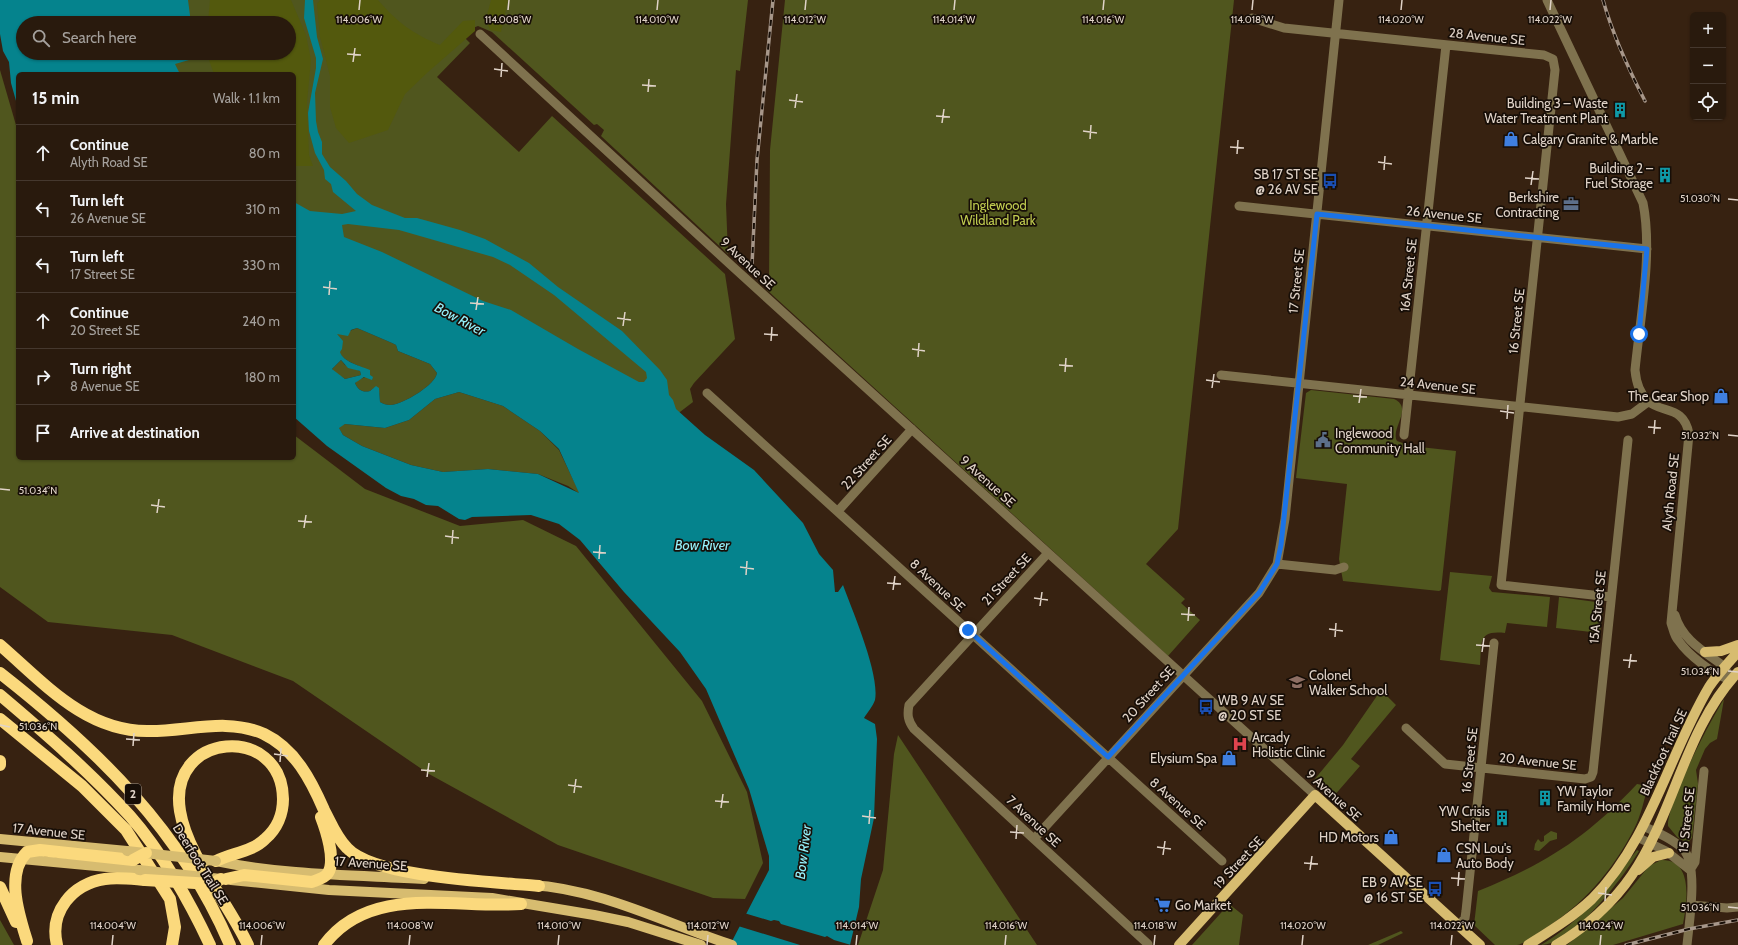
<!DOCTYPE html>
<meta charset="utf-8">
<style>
:root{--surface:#291a0d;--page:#35271b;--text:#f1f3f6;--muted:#a5a19d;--line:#45382e}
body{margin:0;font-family:Cabin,sans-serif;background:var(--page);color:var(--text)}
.controls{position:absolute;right:12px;top:12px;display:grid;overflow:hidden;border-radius:6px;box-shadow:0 1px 3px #0004}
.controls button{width:36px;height:36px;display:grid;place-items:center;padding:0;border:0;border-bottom:1px solid var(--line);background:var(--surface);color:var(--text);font:20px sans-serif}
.stop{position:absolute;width:12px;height:12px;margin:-9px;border:3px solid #1a73e8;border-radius:50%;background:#fff}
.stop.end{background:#1a73e8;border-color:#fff;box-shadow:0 1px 4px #0008}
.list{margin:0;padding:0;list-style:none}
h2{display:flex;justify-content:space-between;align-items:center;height:52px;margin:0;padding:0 16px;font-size:17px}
h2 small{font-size:13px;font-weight:400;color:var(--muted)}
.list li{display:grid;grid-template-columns:26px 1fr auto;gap:12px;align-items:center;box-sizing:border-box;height:56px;padding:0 16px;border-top:1px solid var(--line)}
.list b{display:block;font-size:15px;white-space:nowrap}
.list p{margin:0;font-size:13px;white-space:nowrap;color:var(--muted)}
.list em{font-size:13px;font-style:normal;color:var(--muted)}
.icon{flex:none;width:22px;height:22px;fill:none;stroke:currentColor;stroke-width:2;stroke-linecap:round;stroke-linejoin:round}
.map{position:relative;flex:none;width:1738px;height:945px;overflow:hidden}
.search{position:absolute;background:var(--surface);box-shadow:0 1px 3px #0004;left:16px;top:16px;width:280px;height:44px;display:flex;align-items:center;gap:10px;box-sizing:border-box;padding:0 14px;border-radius:22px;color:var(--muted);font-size:15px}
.panel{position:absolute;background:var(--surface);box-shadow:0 1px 3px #0004;left:16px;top:72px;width:280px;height:388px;border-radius:6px}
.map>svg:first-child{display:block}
</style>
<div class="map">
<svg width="1738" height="945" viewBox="0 0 1738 945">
<rect width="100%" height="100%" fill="#372211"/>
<path fill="#50561e" d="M171,0h577l-8,71 -4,-1 -10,134 2,50 -127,-118 3,-6 -7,-6 -3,1 -102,-93 -14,-6 -18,7 10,10 -33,34 82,75 33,-36 173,158 10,65 -41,44 -4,6 3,13 -17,13 -382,-183v-158h-137l3,-21h129v-30h-126z
M785,0h449l-56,529 -32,35 39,35 -4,4 19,17 -32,36 -401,-366 2,-6 1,-134z
M0,70l18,62v326h276v-23l71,54 95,37 63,-6 53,26 126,155 45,91 16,71 -18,36 -32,-1 -155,-53 -129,-71 -136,-93 -121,-46 -124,-13 -48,-35z
M357,328l35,15 4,2 2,6 32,13 7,9c-2,12 -30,28 -41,31 -6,2 -11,1 -16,-2l-1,-11 -5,-3 -4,3c-7,2 -12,-1 -15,-8l3,-3 12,-5c-7,-11 -21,-10 -29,-20 -4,-5 -4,-15 -5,-22l6,1z
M341,360l4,5 15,6 1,4 -16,4 -11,-7 -2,-3z
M1311,390l83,9c20,9 -4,29 3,42l14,5 45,5 -15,139 -2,1 -96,-10 -4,-22 8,-75 -51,-6 10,-85z
M459,392l44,14 37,25 19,19 21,44 -12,-8 -30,-12 -50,-5 -45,3 -32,-7 -49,-19 -19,-11 -5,-8 7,-3 40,4 24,-8 26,-21z
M1450,572l42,4 -3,12 3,4 58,5 -3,30 -40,-4 -2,10c-28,-3 -23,10 -25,32l-40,-5z
M1559,597l37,5 7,7 -3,24 -44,-5z
M1381,690l15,15 -45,54 9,7 -27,31 -19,-17 29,-35z
M1724,699l-7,40 -7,4 -5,6 -9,21 2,14 -6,54 -5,5 -10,-6 -9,-11c-1,-23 42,-105 56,-127z
M898,735l139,210h-179l25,-75 11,-116z
M1637,784l11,2c-4,14 -7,30 -14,43 -22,43 -52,77 -93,102 -7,5 -16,12 -24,14 -7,0 -15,0 -22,0l-21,-20 4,-34c69,-28 108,-53 159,-107z
M1551,831l6,2v6l-7,2 -11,10 -5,-1 1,-6 3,-5 3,3 3,-1v-5z
M1637,850l2,1c-15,26 -67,94 -98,94 42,-25 66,-57 96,-95z
M1661,860c33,-1 26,43 22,64l-70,21h-46l56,-47 26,-32z
M1229,904l14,11 -4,30h-47z
M0,920l14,25h-14z
M1401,931l2,2 -25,12h-10z"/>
<path fill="#53590d" d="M210,0h81l15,35 5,25 -4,42 2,53 4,11h-19v-92h-80l-5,-14v-7h80v-30h-81z
M320,0h58c19,22 35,34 62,45l23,-24 12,-1v11l-47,41 -23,22 -17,36 -39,13 -13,-15 -6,-21v-31l-10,-39 -3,-33z
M491,0h17l-7,32 -11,-2 -4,-11z"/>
<path fill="#05838d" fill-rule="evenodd" d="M0,0h188l3,23h-168v30h172l1,5 -21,6 5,10h-162v34l-7,-25 -2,-21 -6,-11 -3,-17z
M305,0h8l4,37 6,22 -8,34 1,28 2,11 4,10v12l8,13 16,14 11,13 15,11 33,13h12l43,12 25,9 44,24 29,24 64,44 38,39 7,10 2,15 4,5 3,9 29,26 49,35 49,53 16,31 14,16 2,22h3l5,-7c9,25 37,89 32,115 -2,6 -8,13 -11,18l11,6 2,15 -3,79 -13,61 -2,28 -9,38h-120l39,-75v-14l-20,-67 -43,-100 -26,-37 -56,-60 -44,-52 -21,-16 -28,-9 -59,2 -7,3 -6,-1 -21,-13 -12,-1 -12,-6 -13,-3 -15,-8 -59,-42 -33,-29v-215l16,9 32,3 14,-3 -23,-19 -2,-8 -6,-5 -1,-9 -9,-17 -6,-22 -1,-18 8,-45v-10l-12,-40zM348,224l51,6 94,27 17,8 44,30 92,77 1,6 -3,4h-5l-61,-33 -67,-39 -28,-9 -101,-49 -38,-15 -2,-12zM357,328l35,15 4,2 2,6 32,13 7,9c-2,12 -30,28 -41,31 -6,2 -11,1 -16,-2l-1,-14 -3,-2 -6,5c-7,2 -12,-1 -15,-8l9,-6 8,3 1,-3 -3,-2v-5c-9,-4 -27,-8 -30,-18l2,-3 1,-8 -6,-7 11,2 3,-6zM341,360l7,8 12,3 1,4 -16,4 -13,-10zM459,392l44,14 37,25 19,18 20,44 -41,-19 -50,-5 -45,3 -32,-7 -49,-19 -19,-11 -4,-7 6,-4 40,4 24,-8 26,-21z"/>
<path fill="#372211" d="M744,913l27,8 3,-1 5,1 2,3 44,13 2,-1 7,4 17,5h-51l-62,-19z"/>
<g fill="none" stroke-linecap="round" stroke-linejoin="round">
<path stroke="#7f724e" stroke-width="9" d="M1547,0l96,203c10,50 -3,116 -8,167 1,11 4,23 13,31 14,13 36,4 41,33l-18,189c2,5 3,13 7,17 11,16 35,34 52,40
M1252,18l32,10 260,27 9,4 2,11 -54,515 110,12
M480,34l253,233 582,528
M1239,206l408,43
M1221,375l397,42 14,-3 16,-12
M707,393l515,468
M1404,435l42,-390
M838,511l74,-82
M1048,553l-139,152c-2,10 -1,16 5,24l234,215
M1277,564l58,6 9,-3
M1675,615c7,25 30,37 50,52l2,6
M1406,728l39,36 140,15 6,-2 2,-5 35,-332
M1643,826c13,6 29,12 40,23 16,16 6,74 4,96
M1637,837l29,14 24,19
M1034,839l225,-246 18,-29 8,-45 54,-519
M1690,870l5,-8 9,-91
M1691,905l36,3 11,-1
M1459,926l6,-8 1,-7 28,-268"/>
<path stroke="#d7bc70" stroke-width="10" d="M1705,652l16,-1 17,-6
M0,839l127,12
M0,857l139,13
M216,861c67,14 139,14 208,18
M1638,870l15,-13 16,-4
M231,880l98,10 163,8 102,17 34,7 73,23
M531,885c70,4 136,39 201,60
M1179,945l136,-150 165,150
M1528,945c22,-14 45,-28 64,-46 58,-58 76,-143 117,-212 8,-12 19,-24 29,-35
M1556,945c29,-17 57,-42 76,-70 43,-63 52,-145 106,-203"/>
<path stroke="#fbd97d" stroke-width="12" d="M0,645c44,38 85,86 147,86 39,1 79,-14 117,3 31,15 47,46 60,76 7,13 12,27 23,38 28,30 149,34 192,38
M0,673c97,76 181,157 230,272
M0,695c45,38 90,77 130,121 31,35 60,86 80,129
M0,719l82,67 44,44 44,69 5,28 -3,18
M0,761v4
M216,861c16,-8 36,-9 49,-22 12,-10 18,-25 18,-40 -1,-76 -116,-68 -103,12 7,44 49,93 68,134
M226,879l18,-4 68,7c5,-2 13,-4 16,-9 8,-13 -2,-43 -7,-56
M0,887l16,35
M27,941c-8,-26 -22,-67 0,-89l13,-2 93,10
M57,945c-8,-33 15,-61 48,-66 13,-2 27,0 40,1
M324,945c46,-62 131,-36 197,-41"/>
<defs>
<path id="rail" d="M1603,0c10,36 25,68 42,101
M752,265l5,-105 16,-160
M1626,945l63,-16 49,-9"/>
</defs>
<use href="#rail" stroke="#a7978a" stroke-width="3.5"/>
<use href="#rail" stroke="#170e07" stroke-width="2" stroke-dasharray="6" stroke-linecap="butt"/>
<path stroke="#d7bc70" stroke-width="10" d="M127,851l89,10
M139,870l82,9"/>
<path stroke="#fbd97d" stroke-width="12" d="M133,860l13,-7
M145,880l67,4 9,-5"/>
</g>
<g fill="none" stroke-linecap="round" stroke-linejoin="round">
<path stroke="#1a73e8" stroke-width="5" d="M968,630l140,127 151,-164 18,-29 4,-19 36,-331 330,35 -8,85"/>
</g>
<path fill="none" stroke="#e0d3c8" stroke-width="1.5" d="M359,10l1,-10M508,10l1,-10M657,10l1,-10M805,10l1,-10M954,10l1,-10M1103,10l1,-10M1252,10l1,-10M1401,10l1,-10M1550,10l1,-10M347,54l14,1M353,62l2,-14M494,69l14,2M501,77l1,-14M642,85l14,1M648,92l1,-13M789,100l14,2M795,108l2,-14M936,116l14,1M942,123l2,-14M1083,131l14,2M1090,139l1,-14M1230,147l14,1M1237,154l1,-14M1378,162l14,2M1384,170l1,-14M1525,178l14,1M1531,185l2,-14M1728,199l10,1M323,287l14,2M329,295l1,-14M470,303l14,1M476,310l2,-13M617,318l14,2M623,326l2,-14M764,334l14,1M771,341l1,-14M912,349l13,2M918,357l1,-14M1059,365l14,1M1065,372l1,-14M1206,380l14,2M1212,388l2,-14M1353,396l14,1M1359,403l2,-14M1500,411l14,2M1507,419l1,-14M1648,427l13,1M1654,434l1,-14M1728,435l10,1M0,489l10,1M151,505l14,2M157,513l2,-14M298,521l14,1M304,528l2,-13M445,536l14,2M452,544l1,-14M593,552l13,1M599,559l1,-14M740,567l14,2M746,575l1,-14M887,583l14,1M893,590l2,-14M1034,598l14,2M1040,606l2,-14M1181,614l14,1M1188,621l1,-14M1329,629l14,2M1335,637l1,-14M1476,645l14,1M1482,652l2,-14M1623,660l14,1M1629,668l2,-14M1728,671l10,1M0,725l10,2M126,739l14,1M133,746l1,-13M274,754l14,2M280,762l1,-14M421,770l14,1M427,777l2,-14M568,785l14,2M574,793l2,-14M715,801l14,1M721,808l2,-14M862,816l14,2M869,824l1,-14M1010,832l14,1M1016,839l1,-14M1157,847l14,2M1163,855l2,-14M1304,863l14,1M1310,870l2,-14M1451,878l14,1M1458,886l1,-14M1598,893l14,2M1605,901l1,-14M1728,907l10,1M112,945l1,-10M261,945l1,-10M409,945l1,-10M558,945l1,-10M707,945l1,-10M856,945l1,-10M1005,945l1,-10M1154,945l1,-10M1302,945l1,-10M1451,945l1,-10M1600,945l1,-10"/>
<defs>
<symbol id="building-bare" viewBox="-9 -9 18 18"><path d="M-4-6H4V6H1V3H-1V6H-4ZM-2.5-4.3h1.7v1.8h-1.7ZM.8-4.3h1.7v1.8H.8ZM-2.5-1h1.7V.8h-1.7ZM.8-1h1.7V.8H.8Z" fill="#0f9aa8" stroke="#170e07" stroke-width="2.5" paint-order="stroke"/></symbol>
<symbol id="shop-bare" viewBox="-9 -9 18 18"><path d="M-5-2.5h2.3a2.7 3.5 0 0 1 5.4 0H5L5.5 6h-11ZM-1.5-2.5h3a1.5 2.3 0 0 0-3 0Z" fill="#3f7fe0" stroke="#170e07" stroke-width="2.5" paint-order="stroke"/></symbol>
<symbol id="bus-bare" viewBox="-9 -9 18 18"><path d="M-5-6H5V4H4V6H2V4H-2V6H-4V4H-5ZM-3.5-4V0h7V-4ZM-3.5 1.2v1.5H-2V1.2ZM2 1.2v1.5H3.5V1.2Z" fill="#1a4fb4" stroke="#170e07" stroke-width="2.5" paint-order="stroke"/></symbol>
<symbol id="office-bare" viewBox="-9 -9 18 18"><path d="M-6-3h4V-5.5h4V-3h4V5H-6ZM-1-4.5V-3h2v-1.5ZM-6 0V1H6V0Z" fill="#5c6f8a" stroke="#170e07" stroke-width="2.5" paint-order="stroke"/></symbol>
<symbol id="civic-bare" viewBox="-9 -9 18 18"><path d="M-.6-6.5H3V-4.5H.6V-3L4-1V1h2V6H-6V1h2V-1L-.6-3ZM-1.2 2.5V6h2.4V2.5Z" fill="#5c6f8a" stroke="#170e07" stroke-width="2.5" paint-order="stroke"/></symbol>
<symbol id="school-bare" viewBox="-9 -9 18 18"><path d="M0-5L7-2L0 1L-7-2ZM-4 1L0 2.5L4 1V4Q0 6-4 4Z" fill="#8d6e63" stroke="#170e07" stroke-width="2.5" paint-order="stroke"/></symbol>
<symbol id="hospital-bare" viewBox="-9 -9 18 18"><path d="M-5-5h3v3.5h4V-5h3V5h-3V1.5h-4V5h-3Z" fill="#e0444e" stroke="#170e07" stroke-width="2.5" paint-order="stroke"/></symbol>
<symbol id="supermarket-bare" viewBox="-9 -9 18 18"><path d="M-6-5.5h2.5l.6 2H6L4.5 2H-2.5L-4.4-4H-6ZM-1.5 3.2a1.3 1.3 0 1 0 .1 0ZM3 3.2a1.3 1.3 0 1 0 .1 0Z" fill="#3f7fe0" stroke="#170e07" stroke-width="2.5" paint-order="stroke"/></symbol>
</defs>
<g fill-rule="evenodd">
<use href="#building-bare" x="1609" y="99" width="22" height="22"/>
<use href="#shop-bare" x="1500" y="128" width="22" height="22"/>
<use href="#building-bare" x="1654" y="164" width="22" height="22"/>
<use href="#bus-bare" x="1319" y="170" width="22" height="22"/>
<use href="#office-bare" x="1560" y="193" width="22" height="22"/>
<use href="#shop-bare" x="1710" y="385" width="22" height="22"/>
<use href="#civic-bare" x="1312" y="429" width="22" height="22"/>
<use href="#school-bare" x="1286" y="671" width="22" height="22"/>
<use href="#bus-bare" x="1195" y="696" width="22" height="22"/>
<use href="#hospital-bare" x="1229" y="733" width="22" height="22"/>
<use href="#shop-bare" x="1218" y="747" width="22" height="22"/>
<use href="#building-bare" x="1534" y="787" width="22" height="22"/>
<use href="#building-bare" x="1491" y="807" width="22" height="22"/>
<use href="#shop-bare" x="1380" y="826" width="22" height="22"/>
<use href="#shop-bare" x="1433" y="844" width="22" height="22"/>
<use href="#bus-bare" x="1424" y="878" width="22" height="22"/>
<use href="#supermarket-bare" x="1152" y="894" width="22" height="22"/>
</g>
<g text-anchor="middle" stroke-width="3.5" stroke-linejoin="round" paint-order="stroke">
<rect fill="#170e07" stroke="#a4988e" stroke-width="1" x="125" y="784" width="16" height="20" rx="3"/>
<g font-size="12" font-weight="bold" fill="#e0d3c8">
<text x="133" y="798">2</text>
</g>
<g font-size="13" fill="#e0d3c8" stroke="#170e07">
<text transform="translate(1487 36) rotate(6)" y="5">28 Avenue SE</text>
<text transform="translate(1444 214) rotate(6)" y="5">26 Avenue SE</text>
<text transform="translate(748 263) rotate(43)" y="5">9 Avenue SE</text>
<text transform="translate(1408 275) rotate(-84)" y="5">16A Street SE</text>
<text transform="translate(1296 281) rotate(-84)" y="5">17 Street SE</text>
<text transform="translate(1516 321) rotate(-84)" y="5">16 Street SE</text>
<text transform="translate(1438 385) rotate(6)" y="5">24 Avenue SE</text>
<text transform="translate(866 462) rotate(-48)" y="5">22 Street SE</text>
<text transform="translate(988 481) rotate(42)" y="5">9 Avenue SE</text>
<text transform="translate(1670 492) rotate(-84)" y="5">Alyth Road SE</text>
<text transform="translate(1006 579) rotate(-47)" y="5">21 Street SE</text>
<text transform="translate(938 585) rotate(43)" y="5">8 Avenue SE</text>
<text transform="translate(1597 607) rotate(-84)" y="5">15A Street SE</text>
<text transform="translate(1148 694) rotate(-48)" y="5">20 Street SE</text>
<text transform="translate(1663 752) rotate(-65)" y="5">Blackfoot Trail SE</text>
<text transform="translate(1469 760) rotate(-84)" y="5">16 Street SE</text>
<text transform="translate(1538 761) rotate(6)" y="5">20 Avenue SE</text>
<text transform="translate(1334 795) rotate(42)" y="5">9 Avenue SE</text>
<text transform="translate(1178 803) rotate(42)" y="5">8 Avenue SE</text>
<text transform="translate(1686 820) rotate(-84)" y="5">15 Street SE</text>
<text transform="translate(1034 821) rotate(43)" y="5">7 Avenue SE</text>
<text transform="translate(49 831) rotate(6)" y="5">17 Avenue SE</text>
<text transform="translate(1238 862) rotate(-47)" y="5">19 Street SE</text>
<text transform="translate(371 863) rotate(4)" y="5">17 Avenue SE</text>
<text transform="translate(201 864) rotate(58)" y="5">Deerfoot Trail SE</text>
</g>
<g font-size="13" fill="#e0d3c8" stroke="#170e07" text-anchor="end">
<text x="1608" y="108">Building 3 – Waste<tspan x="1608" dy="15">Water Treatment Plant</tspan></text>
<text x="1523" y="144" text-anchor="start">Calgary Granite &amp; Marble</text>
<text x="1653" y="173">Building 2 –<tspan x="1653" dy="15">Fuel Storage</tspan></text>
<text x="1318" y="179">SB 17 ST SE<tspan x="1318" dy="15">@ 26 AV SE</tspan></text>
<text x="1559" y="202">Berkshire<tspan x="1559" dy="15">Contracting</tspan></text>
<text x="1709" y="401">The Gear Shop</text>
<text x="1335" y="438" text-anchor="start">Inglewood<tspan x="1335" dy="15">Community Hall</tspan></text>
<text x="1309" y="680" text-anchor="start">Colonel<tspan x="1309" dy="15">Walker School</tspan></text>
<text x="1218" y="705" text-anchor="start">WB 9 AV SE<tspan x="1218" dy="15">@ 20 ST SE</tspan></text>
<text x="1252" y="742" text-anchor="start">Arcady<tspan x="1252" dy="15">Holistic Clinic</tspan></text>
<text x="1217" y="763">Elysium Spa</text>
<text x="1557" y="796" text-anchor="start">YW Taylor<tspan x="1557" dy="15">Family Home</tspan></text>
<text x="1490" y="816">YW Crisis<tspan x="1490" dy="15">Shelter</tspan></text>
<text x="1379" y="842">HD Motors</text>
<text x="1456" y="853" text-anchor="start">CSN Lou's<tspan x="1456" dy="15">Auto Body</tspan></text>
<text x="1423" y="887">EB 9 AV SE<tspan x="1423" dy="15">@ 16 ST SE</tspan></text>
<text x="1175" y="910" text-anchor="start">Go Market</text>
</g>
<g font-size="13" fill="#c1cd50" stroke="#170e07">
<text x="998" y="210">Inglewood<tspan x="998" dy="15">Wildland Park</tspan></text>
</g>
<g font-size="14" font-style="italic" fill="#95f1fb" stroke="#170e07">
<text transform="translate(460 319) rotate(28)" y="5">Bow River</text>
<text x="702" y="550">Bow River</text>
<text transform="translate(803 852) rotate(-83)" y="5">Bow River</text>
</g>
</g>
<g font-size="10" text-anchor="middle" fill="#e0d3c8" stroke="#170e07" stroke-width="3.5" stroke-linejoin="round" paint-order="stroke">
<text x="359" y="23">114.006°W</text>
<text x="508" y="23">114.008°W</text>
<text x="657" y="23">114.010°W</text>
<text x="805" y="23">114.012°W</text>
<text x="954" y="23">114.014°W</text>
<text x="1103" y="23">114.016°W</text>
<text x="1252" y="23">114.018°W</text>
<text x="1401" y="23">114.020°W</text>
<text x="1550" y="23">114.022°W</text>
<text x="1700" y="202">51.030°N</text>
<text x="1700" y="439">51.032°N</text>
<text x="38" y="494">51.034°N</text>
<text x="1700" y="675">51.034°N</text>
<text x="38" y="730">51.036°N</text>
<text x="1700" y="911">51.036°N</text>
<text x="113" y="929">114.004°W</text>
<text x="262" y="929">114.006°W</text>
<text x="410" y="929">114.008°W</text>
<text x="559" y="929">114.010°W</text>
<text x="708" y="929">114.012°W</text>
<text x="857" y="929">114.014°W</text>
<text x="1006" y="929">114.016°W</text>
<text x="1155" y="929">114.018°W</text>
<text x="1303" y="929">114.020°W</text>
<text x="1452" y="929">114.022°W</text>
<text x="1601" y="929">114.024°W</text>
</g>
</svg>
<div class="controls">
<button>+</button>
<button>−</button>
<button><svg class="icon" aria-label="locate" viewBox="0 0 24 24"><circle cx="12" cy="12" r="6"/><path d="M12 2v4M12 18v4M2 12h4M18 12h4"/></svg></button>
</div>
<div class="stop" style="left:1639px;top:334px"></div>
<div class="stop end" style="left:968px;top:630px"></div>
<div class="search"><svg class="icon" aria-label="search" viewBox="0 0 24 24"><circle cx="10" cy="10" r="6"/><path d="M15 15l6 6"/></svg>Search here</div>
<section class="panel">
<h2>15 min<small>Walk · 1.1 km</small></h2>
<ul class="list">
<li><svg class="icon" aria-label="ahead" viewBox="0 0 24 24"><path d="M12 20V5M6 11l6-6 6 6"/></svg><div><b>Continue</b><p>Alyth Road SE</p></div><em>80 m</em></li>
<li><svg class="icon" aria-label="left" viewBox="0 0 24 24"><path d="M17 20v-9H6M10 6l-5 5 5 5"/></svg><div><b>Turn left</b><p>26 Avenue SE</p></div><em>310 m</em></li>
<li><svg class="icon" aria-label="left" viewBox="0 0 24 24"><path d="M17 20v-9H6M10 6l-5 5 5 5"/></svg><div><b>Turn left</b><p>17 Street SE</p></div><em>330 m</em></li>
<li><svg class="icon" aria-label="ahead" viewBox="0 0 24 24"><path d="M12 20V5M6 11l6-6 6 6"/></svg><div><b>Continue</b><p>20 Street SE</p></div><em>240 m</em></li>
<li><svg class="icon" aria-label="right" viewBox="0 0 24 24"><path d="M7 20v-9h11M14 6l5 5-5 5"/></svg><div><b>Turn right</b><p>8 Avenue SE</p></div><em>180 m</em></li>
<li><svg class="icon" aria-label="arrive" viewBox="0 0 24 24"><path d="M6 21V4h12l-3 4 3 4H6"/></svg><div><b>Arrive at destination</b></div></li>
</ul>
</section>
</div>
